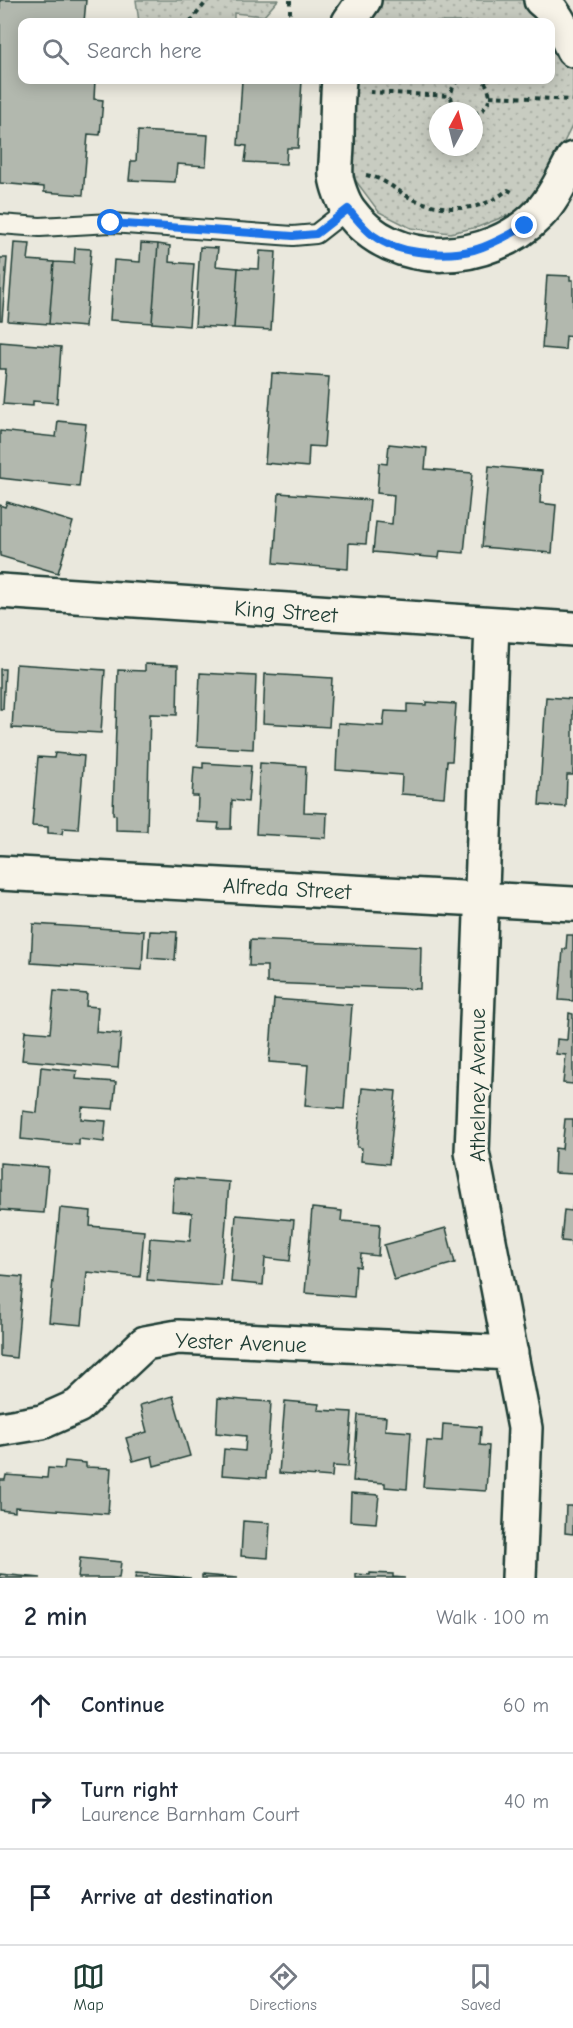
<!DOCTYPE html>
<meta charset="utf-8">
<style>
:root{--surface:#fff;--page:#f2f2f3;--text:#1f2937;--muted:#747a83;--line:#e0e1e3;--accent:#1f3d34}
body{margin:0;font-family:"Comic Neue",sans-serif;background:var(--page);color:var(--text)}
.compass{position:absolute;left:429px;top:102px;width:54px;height:54px;border-radius:50%;background:var(--surface);box-shadow:0 3px 15px #0003;rotate:7deg}
.stop{position:absolute;width:18px;height:18px;margin:-14px;border:4px solid #1a73e8;border-radius:50%;background:#fff}
.stop.end{background:#1a73e8;border-color:#fff;box-shadow:0 2px 6px #0008}
.list{margin:0;padding:0;list-style:none}
h2{display:flex;justify-content:space-between;align-items:center;height:78px;margin:0;padding:0 24px;font-size:26px}
h2 small{font-size:20px;font-weight:400;color:var(--muted)}
.list li{display:grid;grid-template-columns:39px 1fr auto;gap:18px;align-items:center;box-sizing:border-box;height:96px;padding:0 24px;border-top:2px solid var(--line)}
.list b{display:block;font-size:22px;white-space:nowrap}
.list p{margin:0;font-size:20px;white-space:nowrap;color:var(--muted)}
.list em{font-size:20px;font-style:normal;color:var(--muted)}
.icon{flex:none;width:33px;height:33px;fill:none;stroke:currentColor;stroke-width:2;stroke-linecap:round;stroke-linejoin:round}
.map{position:relative;flex:none;width:573px;height:1578px;overflow:hidden}
.search{position:absolute;background:var(--surface);box-shadow:0 3px 15px #0003;left:18px;right:18px;top:18px;height:66px;display:flex;align-items:center;gap:15px;box-sizing:border-box;padding:0 21px;border-radius:12px;color:var(--muted);font-size:22px}
.sheet{height:366px;background:var(--surface)}
nav{display:flex;justify-content:space-around;align-items:center;box-sizing:border-box;height:84px;border-top:2px solid var(--line);background:var(--surface);font-size:16px;color:var(--muted)}
nav a{display:grid;justify-items:center;gap:3px}
nav .on{color:var(--accent)}
.map>svg:first-child{display:block}
</style>
<div class="map">
<svg width="573" height="1578" viewBox="0 0 573 1578">
<defs>
<pattern id="park-dots" width="8" height="8" patternUnits="userSpaceOnUse" patternTransform="scale(1.5)"><rect width="8" height="8" fill="#c8ccc1"/><path d="M2 2h.1M6 6h.1" fill="none" stroke="#abb0a6" stroke-width="1.8" stroke-linecap="round"/></pattern>
</defs>
<rect width="100%" height="100%" fill="#eae8dd"/>
<filter id="ink" filterUnits="userSpaceOnUse"><feTurbulence type="fractalNoise" baseFrequency=".0167" numOctaves="2"/><feDisplacementMap in="SourceGraphic" scale="12" xChannelSelector="R" yChannelSelector="G"/><feConvolveMatrix kernelMatrix="1 2 1 2 8 2 1 2 1" color-interpolation-filters="sRGB"/></filter>
<g filter="url(#ink)">
<path fill="url(#park-dots)" stroke="#74847a" stroke-width="1.5" fill-rule="evenodd" d="M136,0h142l-14,16 -30,-3v9h-95z
M383,0h149l6,5 20,28 15,37v54l-34,68 -21,19 -40,16 -28,6 -39,-5 -32,-16 -29,-39 5,-93h195v-58h-183l9,-16zM438,111h36v36h-36z"/>
<path fill="#b2b8ae" stroke="#1f3d34" stroke-width="1.5" d="M0,0h86l-2,22h-62v58h73l-1,19 9,1 -3,35 -12,-1 -5,61 -39,-3v-5l-44,-4z
M242,80h60l-4,68h-11l-1,16 -41,-2 2,-16 -9,-1z
M138,131l70,4 -2,31 -29,-2 -2,18 -46,-2 2,-19h5z
M14,243l16,1 -2,16 26,2 -5,62 -41,-3z
M141,243l17,1 -6,79 -42,-3 4,-60 26,2z
M158,244l12,2 -1,16 25,2 -5,62 -37,-3z
M200,247l18,1 -2,18 22,2 -4,60 -39,-2z
M75,248l16,1 -6,78 -36,-3 5,-62 20,1z
M260,251l16,1 -5,78 -37,-2 4,-60 21,1z
M0,258h7l-5,62h-2z
M547,275l23,1v4h3v57l-7,-1 -1,14 -23,-2z
M0,342l61,5 -4,56 -24,-2v5l-30,-2 3,-35h-6z
M272,373l57,4 -5,70 -15,-1 -1,21 -43,-4z
M58,421l28,3 -7,63 -79,-9v-47l56,6z
M389,444l38,4 -2,21 47,4 -8,80 -24,-2 -1,7 -66,-6 3,-30 16,2 2,-29 -17,-2 2,-30 8,1z
M489,466l53,5 -2,32 16,2 -4,48 -70,-6z
M279,493l91,7 -4,44 -17,-1 -1,26 -74,-6z
M7,502l66,20 -15,51 -58,-17v-51l5,2z
M16,664l89,6 -4,63 -89,-5z
M145,664l33,1 -1,50 -27,-1 -3,117 -31,-1v-15l-3,-1 5,-144 27,1z
M0,669h5l-2,40h-3z
M200,673l56,3 -3,73 -56,-3z
M265,674l67,4 -3,49 -66,-4z
M546,697l27,2v76h-6l-1,32 -27,-2z
M426,702l30,2 -4,57h-5l-3,36 -43,-3 1,-19 -66,-5 2,-47 45,3 2,-15 22,1v-8l19,1z
M55,753l29,3 -6,73 -15,-1 -1,6 -14,-1v-6l-16,-1 6,-69 16,1z
M203,763l48,3 -3,36 -16,-2 -1,29h-13l1,-6 -22,-1 1,-26h-6l2,-29 9,1z
M260,763l46,3 -2,46 23,1 -1,25 -70,-4z
M33,924l111,7 -2,39 -111,-7z
M150,931l27,1 -2,28 -27,-2z
M567,935h6v66l-14,-1 4,-51h3z
M250,940l171,7 -1,42 -153,-6v-17h-18z
M54,991l33,3 -1,12 12,1 -2,25 25,2 -3,34 -96,-8 3,-29 25,2z
M274,999l78,6 -8,104 -39,-3 3,-41 -39,-3z
M569,1013l4,1v70l-10,-1 3,-28 -10,-1 1,-15 10,1z
M41,1067l36,4 -1,8 40,3 -3,27 -31,-2 -1,12 25,2 -2,21 -25,-3v6l-58,-6 2,-28 14,2z
M362,1088l34,3 -7,73 -28,-3 1,-13 -5,-1z
M565,1119h8v55l-19,-1 1,-25 7,1z
M0,1163l48,4 -4,46 -44,-3z
M174,1178l55,4 -8,104 -74,-6 3,-42 40,3 2,-28 -20,-2z
M573,1202v44h-2v-4l-10,-1 3,-31 8,1z
M60,1208l31,3 -1,15 54,5 -4,46 -53,-5 -5,53 -33,-3z
M312,1208l30,3 -1,10 39,3 -2,32 -17,-2 -1,13 -4,-1 -2,31 -49,-4z
M236,1215l58,5 -4,41 -25,-3 -2,27 -32,-3z
M446,1228l9,35 -61,17 -10,-35z
M0,1275l23,2 -7,81 -16,-2z
M173,1396l17,60 -36,10 -2,-10 -19,5 -7,-23 21,-6 -7,-27z
M218,1398l53,4 -5,76 -44,-3 2,-26 21,2 1,-15 -30,-3z
M285,1401l34,3 -1,6 34,2 -4,55 -15,-1 -1,11 -53,-4z
M358,1415l28,2 -1,13 26,2 -4,57 -22,-2v-4l-32,-2z
M443,1424l38,3 -1,18 9,1 -3,45 -63,-4 4,-46 15,1z
M65,1461l21,2v4l25,1 -3,46 -93,-7v5l-15,-2v-30h5l1,-5 41,3 1,-10 16,1z
M351,1493l28,2 -3,28 -26,-2z
M566,1506h7v28l-8,-1z
M243,1521l27,2 -2,35 -27,-2z
M80,1558l41,4 -2,16h-41z
M136,1573l55,5h-56z
M370,1573l23,1v3l12,1h-49v-4l14,1z
M0,1574l41,4h-41z
M202,1575l36,3h-36z"/>
<g fill="none" stroke-linecap="round" stroke-linejoin="round">
<defs>
<path id="lane" d="M0,224l40,3 71,-4 182,13 23,-2 32,-25"/>
<path id="street" d="M541,0c15,11 24,34 32,50
M349,22l15,-22
M339,80c-2,21 -2,42 -2,64 0,10 -2,22 -1,32 1,9 7,26 13,34 44,62 141,55 190,4 15,-15 24,-37 34,-55
M0,591l573,38
M492,625l-20,527 53,276 -6,150
M0,873l573,31
M0,1429l42,-7 36,-16 67,-63 33,-6 333,16"/>
</defs>
<use href="#lane" stroke="#1f3d34" stroke-width="22"/>
<use href="#street" stroke="#1f3d34" stroke-width="38"/>
<path stroke="#1f3d34" stroke-width="4" stroke-dasharray="4.5 4.5" stroke-linecap="butt" d="M290,0v22
M190,22l18,-22
M458,80c-9,10 -10,22 2,31
M370,92l81,4
M490,96l83,4
M474,114c17,-5 20,-21 9,-34
M366,175c17,3 27,13 41,21 22,12 58,17 81,6 7,-3 14,-8 20,-12l6,3"/>
<use href="#lane" stroke="#f7f3e8" stroke-width="18"/>
<use href="#street" stroke="#f7f3e8" stroke-width="33"/>
</g>
</g>
<g fill="none" stroke-linecap="round" stroke-linejoin="round" filter="url(#ink)">
<path stroke="#1a73e8" stroke-width="8" d="M111,223l182,13 23,-2 32,-25c8,9 16,20 26,27 12,9 29,14 44,16 47,6 67,-3 107,-26"/>
</g>
<g text-anchor="middle" stroke-width="5" stroke-linejoin="round" paint-order="stroke">
<g font-size="22" fill="#1f3d34" stroke="#f7f3e8">
<text transform="translate(286 611) rotate(4)" y="8">King Street</text>
<text transform="translate(287 888) rotate(3)" y="8">Alfreda Street</text>
<text transform="translate(477 1085) rotate(-90)" y="8">Athelney Avenue</text>
<text transform="translate(241 1342) rotate(2)" y="8">Yester Avenue</text>
</g>
</g>
</svg>
<svg class="compass" viewBox="-18 -18 36 36"><path d="M0-13l5 13h-10z" fill="#e53935"/><path d="M0 13l5-13h-10z" fill="#747a83"/></svg>
<div class="stop" style="left:111px;top:223px"></div>
<div class="stop end" style="left:525px;top:226px"></div>
<div class="search"><svg class="icon" aria-label="search" viewBox="0 0 24 24"><circle cx="10" cy="10" r="6"/><path d="M15 15l6 6"/></svg>Search here</div>
</div>
<section class="sheet">
<h2>2 min<small>Walk · 100 m</small></h2>
<ul class="list">
<li><svg class="icon" aria-label="ahead" viewBox="0 0 24 24"><path d="M12 20V5M6 11l6-6 6 6"/></svg><div><b>Continue</b></div><em>60 m</em></li>
<li><svg class="icon" aria-label="right" viewBox="0 0 24 24"><path d="M7 20v-9h11M14 6l5 5-5 5"/></svg><div><b>Turn right</b><p>Laurence Barnham Court</p></div><em>40 m</em></li>
<li><svg class="icon" aria-label="arrive" viewBox="0 0 24 24"><path d="M6 21V4h12l-3 4 3 4H6"/></svg><div><b>Arrive at destination</b></div></li>
</ul>
</section>
<nav>
<a class="on"><svg class="icon" aria-label="map" viewBox="0 0 24 24"><path d="M3 6l6-2 6 2 6-2v14l-6 2-6-2-6 2zM9 4v14M15 6v14"/></svg>Map</a>
<a><svg class="icon" aria-label="directions" viewBox="0 0 24 24"><path d="M12 3l9 9-9 9-9-9zM9 14v-3h6M13 9l2 2-2 2"/></svg>Directions</a>
<a><svg class="icon" aria-label="saved" viewBox="0 0 24 24"><path d="M7 4h10v16l-5-4-5 4z"/></svg>Saved</a>
</nav>
